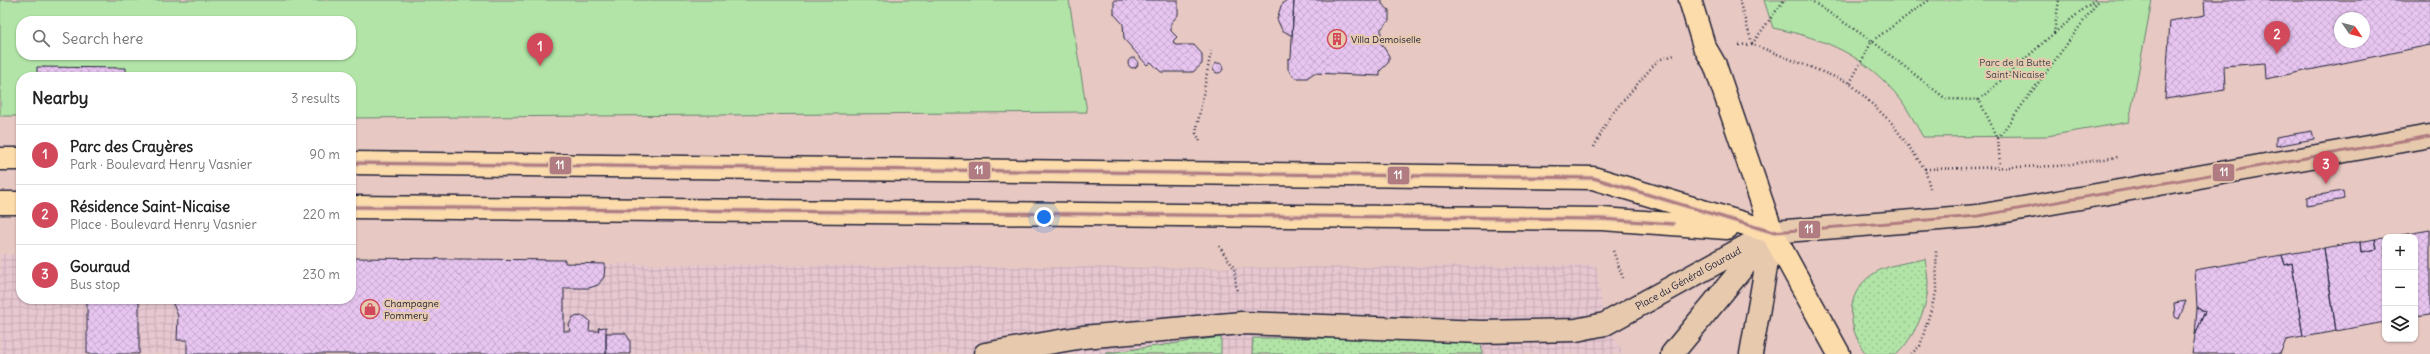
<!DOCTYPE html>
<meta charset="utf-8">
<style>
:root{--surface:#fff;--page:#f6f6f6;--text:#222;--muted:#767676;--line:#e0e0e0;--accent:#d1495b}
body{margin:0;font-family:Delius,sans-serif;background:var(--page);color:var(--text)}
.controls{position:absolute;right:12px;bottom:12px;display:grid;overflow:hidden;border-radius:8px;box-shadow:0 1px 3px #0004}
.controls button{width:36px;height:36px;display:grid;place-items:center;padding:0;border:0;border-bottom:1px solid var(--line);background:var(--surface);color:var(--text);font:20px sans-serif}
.compass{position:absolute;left:2334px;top:12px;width:36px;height:36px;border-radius:50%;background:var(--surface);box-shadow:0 1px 3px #0004;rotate:125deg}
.you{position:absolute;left:1044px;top:217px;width:14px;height:14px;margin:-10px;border:3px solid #fff;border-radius:50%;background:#1a73e8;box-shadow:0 0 0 6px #1a73e833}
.badge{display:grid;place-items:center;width:26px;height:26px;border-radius:50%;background:var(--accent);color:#fff;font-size:13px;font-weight:700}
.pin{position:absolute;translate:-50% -33px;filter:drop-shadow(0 1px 2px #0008)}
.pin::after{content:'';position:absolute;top:21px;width:14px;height:12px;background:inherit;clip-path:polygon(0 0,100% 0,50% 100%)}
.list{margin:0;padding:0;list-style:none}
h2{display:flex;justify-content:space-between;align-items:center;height:52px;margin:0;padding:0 16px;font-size:17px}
h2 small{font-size:13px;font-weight:400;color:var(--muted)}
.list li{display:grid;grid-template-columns:26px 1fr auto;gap:12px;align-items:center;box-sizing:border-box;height:60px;padding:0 16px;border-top:1px solid var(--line)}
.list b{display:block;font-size:15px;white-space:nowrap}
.list p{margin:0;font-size:13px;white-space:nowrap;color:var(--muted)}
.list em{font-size:13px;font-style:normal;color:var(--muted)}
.icon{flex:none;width:22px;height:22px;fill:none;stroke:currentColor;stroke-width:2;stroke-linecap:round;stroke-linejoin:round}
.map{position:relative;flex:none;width:2430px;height:354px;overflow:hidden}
.search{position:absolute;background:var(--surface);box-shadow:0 1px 3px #0004;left:16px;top:16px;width:340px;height:44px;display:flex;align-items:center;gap:10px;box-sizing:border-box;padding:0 14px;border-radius:16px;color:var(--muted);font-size:15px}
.panel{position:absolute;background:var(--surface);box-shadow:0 1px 3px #0004;left:16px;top:72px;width:340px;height:232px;border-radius:16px}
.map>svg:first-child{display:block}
</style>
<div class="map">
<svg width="2430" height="354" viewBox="0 0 2430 354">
<defs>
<pattern id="industrial-grid" width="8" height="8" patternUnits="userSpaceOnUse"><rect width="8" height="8" fill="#e7c7d0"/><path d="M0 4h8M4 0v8" fill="none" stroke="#c6abb4"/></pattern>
<pattern id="grass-dots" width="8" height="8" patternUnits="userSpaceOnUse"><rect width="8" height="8" fill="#b1e4a6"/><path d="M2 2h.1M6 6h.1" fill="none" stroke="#98c390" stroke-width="1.8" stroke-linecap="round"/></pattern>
<pattern id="building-cross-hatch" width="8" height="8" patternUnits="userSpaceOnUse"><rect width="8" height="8" fill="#e7c5f0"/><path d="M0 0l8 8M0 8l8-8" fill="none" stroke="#c6a9cf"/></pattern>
</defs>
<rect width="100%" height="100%" fill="#e7c8c2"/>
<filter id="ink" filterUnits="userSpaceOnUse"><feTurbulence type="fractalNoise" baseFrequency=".025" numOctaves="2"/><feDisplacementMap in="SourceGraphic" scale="8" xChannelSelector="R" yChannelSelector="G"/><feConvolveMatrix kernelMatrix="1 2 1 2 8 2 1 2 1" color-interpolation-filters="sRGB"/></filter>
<g filter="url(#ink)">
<path fill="url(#industrial-grid)" d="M0,254l21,1v44h330v-41l214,2v3l40,1 629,4 362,-3 9,59 19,30h-1624z"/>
<path fill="url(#grass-dots)" stroke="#6a8370" d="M1925,259c1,8 3,17 3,25 0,23 -14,54 -31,70h-31c-21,-29 -22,-66 14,-84 14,-6 30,-8 45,-11z
M1221,337v17h-121z
M1253,338h228l1,16h-230z"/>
<path fill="#b1e4a6" stroke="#6a8370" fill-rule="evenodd" d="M0,0h1069l18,112 -736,6v-41h-330v39h-21zM21,21h330v34h-330z
M1764,0h388l-23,122 -82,14 -124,1c-7,-12 -14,-26 -22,-37 -36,-45 -74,-61 -128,-72z"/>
<path fill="url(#building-cross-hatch)" stroke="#22223b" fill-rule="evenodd" d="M1114,0h64v15l-7,8v8l6,6 -4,4 2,4h19l8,9v10l-9,8h-32l-10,-10 -4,3 -23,-26 -1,-15 -9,-10z
M1286,0h8l-2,36 -10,-6 -5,-11 4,-13z
M1294,0h88v4l7,6v11l-8,8v14l8,13v6l-9,9v5l-66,-3 -7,5h-12l-7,-9v-10l3,-1z
M2204,0h226v45l-164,34 -1,-16 -41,3 1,24 -60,9 5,-78 35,-6zM2340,18h24v24h-24z
M1128 63a5 5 0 1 1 10 0a5 5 0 1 1-10 0Z
M1213 68a5 5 0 1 1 10 0a5 5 0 1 1-10 0Z
M37,67l89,1v9h-89z
M2312,131l2,8 -38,7v-9z
M2343,191l1,8 -37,7v-9z
M2430,230v85l-15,2v-80h-25z
M2385,238v84l-49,9 -12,-83 36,-6 1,10 16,-3 -2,-10z
M2375,239l2,10 -16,3 -1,-10z
M2324,248l12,83 -33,6 -11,-74 -7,2 -3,-10z
M2282,255l3,10 7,-2 11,74 -17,3 -6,14h-88l3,-18 10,-25 -8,-3 -2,-38z
M351,258l214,2v3l40,1 -1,13 -6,8 -9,3h-25v43h6l-1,-6 4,-8 11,-1 6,5 -1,10h10l-1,-3 8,-1v27h-419v-14h-10l1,-24 -7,-17h180z
M87,299h52v55h-52z
M2186,301l-7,18 -4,-2 -1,-14z
M2197,308l8,3 -10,25z
M606,333h19l5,7v14h-24z"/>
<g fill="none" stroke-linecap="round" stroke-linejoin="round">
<defs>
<path id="lane" d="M985,354l98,-17 159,-14 240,9 94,-2 29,-6 167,-92 -100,122"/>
<path id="street" d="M1751,354l21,-122"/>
<path id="secondary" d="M1772,232l206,-16 452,-80"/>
<path id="primary" d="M1690,0l14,46 11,19 57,167 67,122
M0,159h21
M351,163l1242,15 179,54
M0,203h21
M351,207l1251,12 125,9"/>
</defs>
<use href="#lane" stroke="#22223b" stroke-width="25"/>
<use href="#street" stroke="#22223b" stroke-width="25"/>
<use href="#secondary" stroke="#22223b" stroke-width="25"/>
<use href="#primary" stroke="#22223b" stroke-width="25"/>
<path stroke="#22223b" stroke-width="2.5" stroke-dasharray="1 3" stroke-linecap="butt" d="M1739,0l13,43
M1810,0l62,41 74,58 33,1 19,38 2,28
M2054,33l41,-33
M1752,44l32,-44
M1739,45l13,-1 98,39 41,39 34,47 5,19
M1850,83l22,-42 57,-41
M1979,100l75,-67 5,-33
M1998,138l101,-138
M1200,141l-4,-8 15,-82
M1594,147l16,-31 48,-56 17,-5
M1925,169l133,-3 60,-9
M1219,246l15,22 3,25
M1613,251l10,27
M1911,354l9,-8 17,-57 -1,-39"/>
<use href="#lane" stroke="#e7caae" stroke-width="22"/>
<use href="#street" stroke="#e7caae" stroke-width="22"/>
<use href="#secondary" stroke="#e7caae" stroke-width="22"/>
<use href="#primary" stroke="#fddcac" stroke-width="22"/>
<defs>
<path id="bus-1" d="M351,163l1242,15 179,54 206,-16 452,-80
M351,207l1251,12 71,5"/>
</defs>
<use href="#bus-1" stroke="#e7caae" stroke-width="6"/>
<use href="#bus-1" stroke="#b07c81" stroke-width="3"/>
</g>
</g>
<defs>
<symbol id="building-ring" viewBox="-11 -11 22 22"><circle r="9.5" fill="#e7caae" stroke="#d1495b" stroke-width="1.5"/><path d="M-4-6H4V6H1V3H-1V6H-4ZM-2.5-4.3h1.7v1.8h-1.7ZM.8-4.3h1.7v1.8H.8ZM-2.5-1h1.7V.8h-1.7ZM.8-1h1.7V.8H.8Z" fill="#d1495b"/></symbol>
<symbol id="shop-ring" viewBox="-11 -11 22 22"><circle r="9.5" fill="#e7caae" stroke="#d1495b" stroke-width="1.5"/><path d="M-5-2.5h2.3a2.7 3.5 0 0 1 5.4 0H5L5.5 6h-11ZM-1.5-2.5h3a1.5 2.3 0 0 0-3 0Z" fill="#d1495b"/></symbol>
</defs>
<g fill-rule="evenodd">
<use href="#building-ring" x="1326" y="28" width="22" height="22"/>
<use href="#shop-ring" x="359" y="298" width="22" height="22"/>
</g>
<g text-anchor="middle" stroke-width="4" stroke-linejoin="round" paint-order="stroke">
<g font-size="10" fill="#22223b" stroke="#e7caae" text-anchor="start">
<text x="1351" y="43">Villa Demoiselle</text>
<text x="384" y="307">Champagne<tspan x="384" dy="12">Pommery</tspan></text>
</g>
<g font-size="10" fill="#373f4b" stroke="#e7caae">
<text x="2015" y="66">Parc de la Butte<tspan x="2015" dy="12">Saint-Nicaise</tspan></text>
</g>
<g font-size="10" fill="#22223b" stroke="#e7caae">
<text transform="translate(1688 278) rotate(-29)" y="4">Place du Général Gouraud</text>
</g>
</g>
<g stroke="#e7caae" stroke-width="1.5">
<rect x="549" y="156" width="23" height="19" rx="4" fill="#b07c81"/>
<rect x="968" y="161" width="23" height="19" rx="4" fill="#b07c81"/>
<rect x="2212" y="163" width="23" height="19" rx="4" fill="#b07c81"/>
<rect x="1387" y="166" width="23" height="19" rx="4" fill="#b07c81"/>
<rect x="1798" y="220" width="23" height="19" rx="4" fill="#b07c81"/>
</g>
<g font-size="11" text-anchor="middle" font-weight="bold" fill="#fff">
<text x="560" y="169">11</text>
<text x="979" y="174">11</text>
<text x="2224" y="176">11</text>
<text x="1398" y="179">11</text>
<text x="1809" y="233">11</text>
</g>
</svg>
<div class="controls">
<button>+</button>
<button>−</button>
<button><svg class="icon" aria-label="layers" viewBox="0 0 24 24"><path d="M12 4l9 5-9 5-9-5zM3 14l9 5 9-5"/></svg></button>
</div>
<svg class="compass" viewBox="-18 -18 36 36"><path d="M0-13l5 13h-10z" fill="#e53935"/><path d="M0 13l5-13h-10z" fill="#767676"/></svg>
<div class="you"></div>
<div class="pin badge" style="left:540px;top:66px">1</div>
<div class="pin badge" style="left:2277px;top:54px">2</div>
<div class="pin badge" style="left:2326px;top:184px">3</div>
<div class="search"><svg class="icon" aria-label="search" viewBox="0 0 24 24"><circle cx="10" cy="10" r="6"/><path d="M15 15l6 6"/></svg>Search here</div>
<section class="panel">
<h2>Nearby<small>3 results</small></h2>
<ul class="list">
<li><span class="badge">1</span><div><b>Parc des Crayères</b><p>Park · Boulevard Henry Vasnier</p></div><em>90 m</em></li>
<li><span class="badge">2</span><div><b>Résidence Saint-Nicaise</b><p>Place · Boulevard Henry Vasnier</p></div><em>220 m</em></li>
<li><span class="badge">3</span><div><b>Gouraud</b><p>Bus stop</p></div><em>230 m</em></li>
</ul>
</section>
</div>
